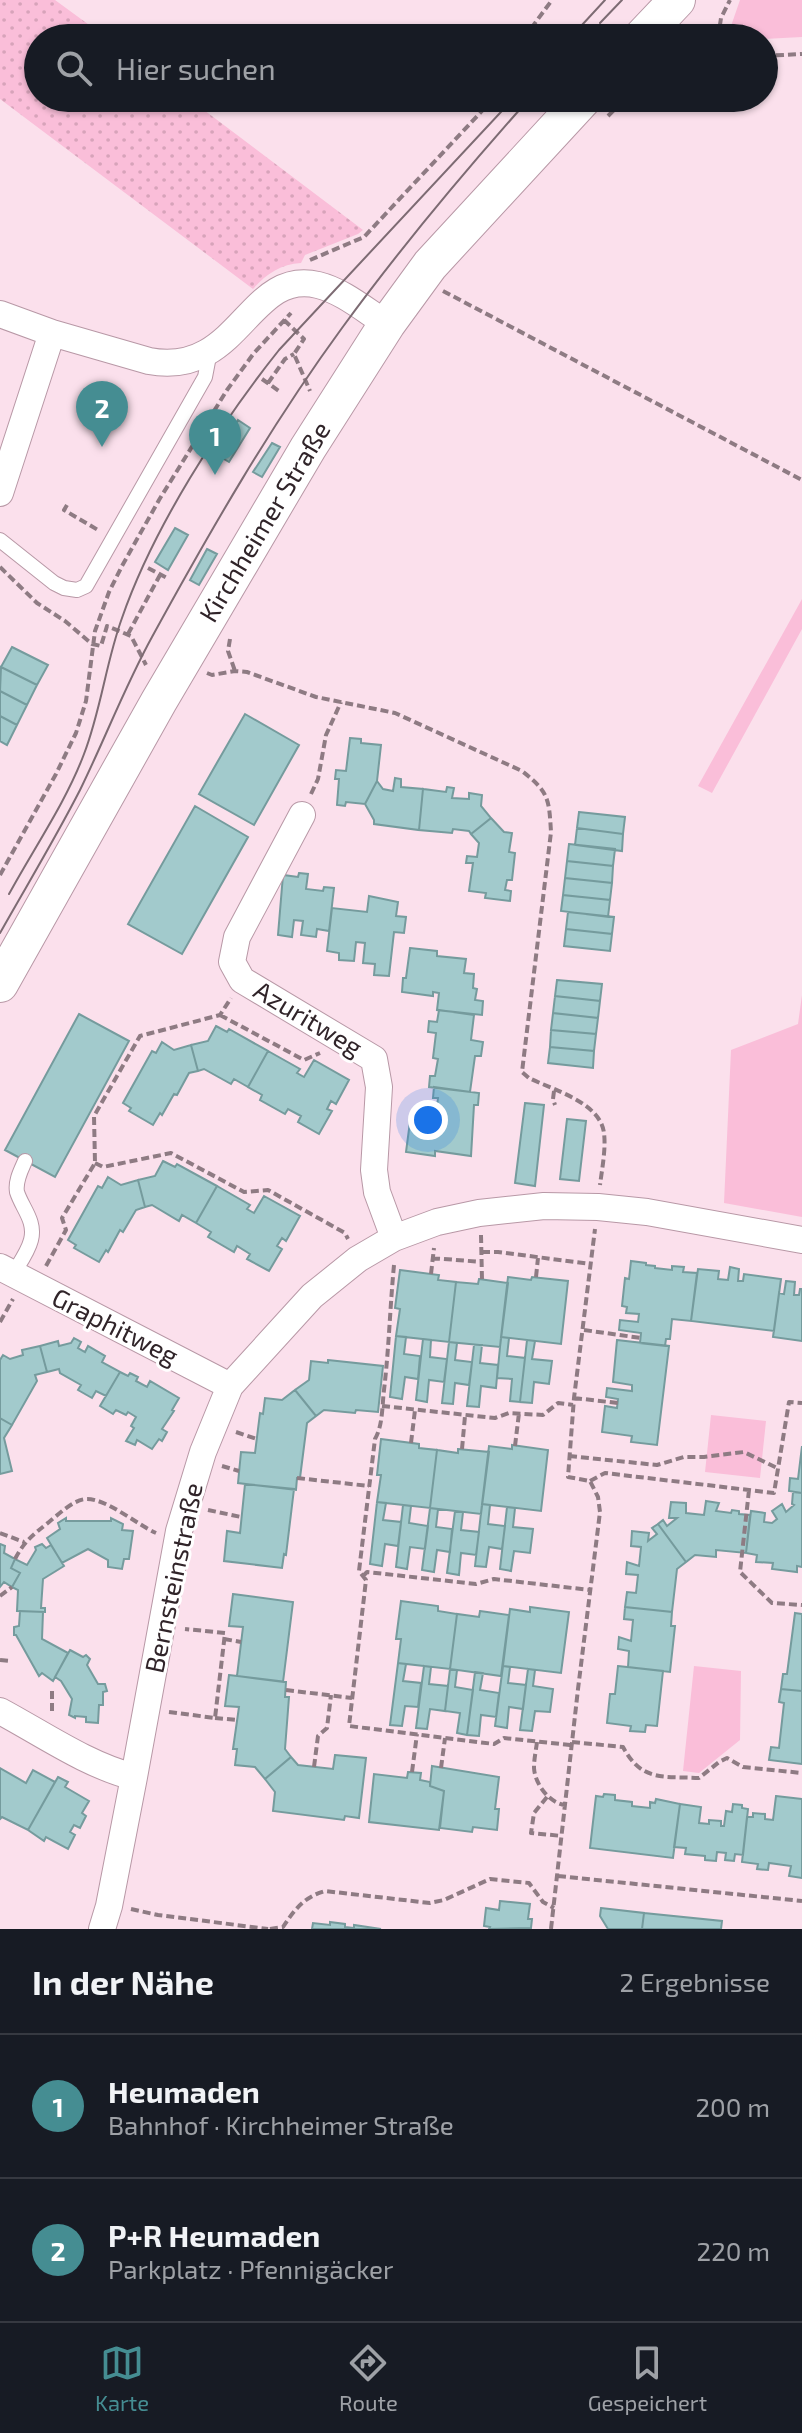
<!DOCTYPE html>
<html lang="de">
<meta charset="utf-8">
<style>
:root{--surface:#171b24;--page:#242831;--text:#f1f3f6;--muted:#9ea1a6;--line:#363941;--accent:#458d92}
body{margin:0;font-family:"Exo 2",sans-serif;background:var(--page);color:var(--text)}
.you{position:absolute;left:428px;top:1120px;width:28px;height:28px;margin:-20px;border:6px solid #fff;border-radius:50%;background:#1a73e8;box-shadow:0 0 0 12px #1a73e833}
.badge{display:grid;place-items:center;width:52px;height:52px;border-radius:50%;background:var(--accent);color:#fff;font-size:26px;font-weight:700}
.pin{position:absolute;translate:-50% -66px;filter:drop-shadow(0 2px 4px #0008)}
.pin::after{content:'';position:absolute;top:42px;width:28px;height:24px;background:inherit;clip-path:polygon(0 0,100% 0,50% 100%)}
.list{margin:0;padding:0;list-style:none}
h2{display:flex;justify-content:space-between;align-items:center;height:104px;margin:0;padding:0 32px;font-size:34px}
h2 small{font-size:26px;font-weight:400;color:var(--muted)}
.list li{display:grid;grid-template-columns:52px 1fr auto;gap:24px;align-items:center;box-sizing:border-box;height:144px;padding:0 32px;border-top:2px solid var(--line)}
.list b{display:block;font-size:30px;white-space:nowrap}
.list p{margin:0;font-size:26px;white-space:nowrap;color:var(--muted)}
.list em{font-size:26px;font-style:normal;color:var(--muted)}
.icon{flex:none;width:44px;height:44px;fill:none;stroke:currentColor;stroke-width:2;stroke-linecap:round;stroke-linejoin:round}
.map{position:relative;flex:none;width:802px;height:1929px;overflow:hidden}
.search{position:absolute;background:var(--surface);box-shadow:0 2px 6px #0004;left:24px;right:24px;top:24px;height:88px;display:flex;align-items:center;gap:20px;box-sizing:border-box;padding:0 28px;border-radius:44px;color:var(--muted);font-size:30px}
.sheet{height:392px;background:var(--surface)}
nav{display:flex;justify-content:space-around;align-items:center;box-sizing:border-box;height:112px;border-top:2px solid var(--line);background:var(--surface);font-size:22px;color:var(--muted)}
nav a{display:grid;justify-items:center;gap:4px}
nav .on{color:var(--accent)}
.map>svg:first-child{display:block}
</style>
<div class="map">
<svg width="802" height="1929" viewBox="0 0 802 1929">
<defs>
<pattern id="garden-dots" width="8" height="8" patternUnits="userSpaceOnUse" patternTransform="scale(2)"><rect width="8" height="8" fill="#fabed9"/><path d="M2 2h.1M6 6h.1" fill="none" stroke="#d7a3ba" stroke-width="1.8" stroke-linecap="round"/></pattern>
</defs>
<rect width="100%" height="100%" fill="#fbe0ec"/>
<path fill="#fabed9" d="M740,0h62v37l-38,2 -23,-1 -10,-12z
M802,599v30l-90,164 -14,-7z
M802,995v222l-78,-14 7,-153 67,-26z
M711,1415l55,6 -6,57 -55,-6z
M694,1666l47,5 -1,69 -41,33 -16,-2z"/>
<path fill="url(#garden-dots)" d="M0,0h55l52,38h-69v60h150l175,132 -5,4 -53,21 -4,8c-20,1 -35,11 -48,26l-253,-190z"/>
<path fill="#a2cacc" stroke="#759b9d" stroke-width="2" d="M238,420l12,8 -21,34 -12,-7z
M272,443l8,4 -18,30 -9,-5z
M175,528l13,7 -20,35 -13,-8z
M207,549l10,5 -18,31 -9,-5z
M12,647l36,18 -11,20 -36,-18z
M1,667l36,18 -10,20 -27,-14z
M0,691l27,14 -10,20 -17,-9z
M245,714l54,31 -45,80 -55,-31z
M0,716l17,9 -10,20 -7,-4z
M350,738l11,1v4l20,2 -4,36 -12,23 -19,-2 -1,4 -8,-1 2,-26h-4l1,-9 10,1z
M395,778l6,1v8l22,2 -4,41 -45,-6v-4l-9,-16 12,-23 6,8 10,2z
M447,787l7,1 -2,10 17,1v-6l13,2 -1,11 10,12 -20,16 -2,-3 -16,-2 -1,4 -33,-3 4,-41 23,3z
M195,806l53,31 -66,117 -54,-30z
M579,812l46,5 -2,17 -46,-6z
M491,818l13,14 8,1 -3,19 6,1 -3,27h-5l-2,10 6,1 -1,10 -25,-3 1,-5 -17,-2 4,-28h-7l1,-7 10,1 2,-14 -8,-9z
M577,828l46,6 -1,17 -47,-6z
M569,844l46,5 -2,17 -46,-5z
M567,861l46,5 -1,17 -47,-5z
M299,873l9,1 -2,15 17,2 1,-4 10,1 -5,43 -12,-2 -1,8 -15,-2 2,-14 -9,-1 -2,17 -14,-2 5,-60 15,2z
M565,878l47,5 -2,17 -47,-5z
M563,895l47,5 -2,17 -47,-6z
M369,896l29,6 -2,14 10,1 -2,16 -10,-1 -5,44 -15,-1 1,-11 -12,-1 2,-20 -9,-1 -2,19 -15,-1v-7l-12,-2 5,-43 35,4z
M568,912l46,5 -2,17 -46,-5z
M566,929l46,5 -2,17 -46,-5z
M410,948l27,3v5l29,3 -2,14 10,1 -1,14 4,1 -2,11 8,1 -1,14 -45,-5 2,-17 -6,-1v4l-31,-4 1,-14h3z
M557,980l45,4 -2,17 -45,-5z
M555,996l45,5 -2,17 -45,-5z
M439,1010l35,5 -3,25 12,2 -2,14h-6l-5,36 -41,-5 1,-11h5l3,-17 -5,-1 3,-25 -8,-1 1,-11 8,1z
M553,1013l45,5 -2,16 -45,-4z
M79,1014l50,27 -74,136 -50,-27z
M216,1026l11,6 2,-3 39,22 -20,36 -14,-8 -3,5 -27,-15 -6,2 -7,-26 17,-4z
M551,1030l45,4 -2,17 -44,-4z
M162,1042l12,8 17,-5 7,26 -9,2 -12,22 -3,-1 -12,21 -2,-2 -7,12 -24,-14 2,-3 -8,-5 29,-52 4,2z
M550,1047l44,4 -1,17 -45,-5z
M268,1051l32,18 -3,4 7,4 10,-17 35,20 -13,24 -5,-3 -4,8 5,2 -13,23 -21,-12 3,-6 -13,-7 -3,5 -25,-14 2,-5 -14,-8z
M434,1087l45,6 -1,12h-4l-3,51 -36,-5v5l-29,-4 5,-38 25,1 2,-17h-5z
M525,1103l19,2 -9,81 -20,-3z
M567,1119l19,2 -7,60 -19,-2z
M163,1161l12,6 2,-3 40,22 -21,37 -14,-8 -3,6 -27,-16 -7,2 -7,-27 17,-4z
M108,1177l13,8 17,-5 7,27 -9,3 -13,22 -3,-2 -12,22 -2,-2 -7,12 -25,-14 2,-3 -8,-5 30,-54 4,2z
M217,1186l33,19 -3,4 7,4 10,-17 36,20 -14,25 -4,-3 -5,8 5,3 -13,22 -22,-12 3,-5 -13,-8 -3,6 -26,-15 3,-5 -15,-9z
M631,1261l15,2v2l9,1v2l17,2v-4l12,1 -1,5 14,1 -6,48 -19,-2 -2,20h-4l-1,7 -25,-3 1,-10 -22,-3 1,-10 18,2 1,-8 -13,-1 1,-6 -5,-1 3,-28 4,1z
M730,1267l9,2 -1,12h5l1,-7 37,5 -7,52 -83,-10 7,-52 21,2 -1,8 10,1z
M400,1270l39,5 -1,5 18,2 -7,60 -53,-6 4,-27 -5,-1z
M508,1277l23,3 1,-3 36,4 -7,63 -60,-7z
M479,1279l29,4 -8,64 -51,-5 7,-60 22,2z
M786,1281l9,1 -1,13h5l1,-6h2v52l-29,-4 6,-44 5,1z
M396,1336l10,1 -2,17 16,2 -2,23 -13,-2 -3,22 -12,-2z
M501,1337l8,1 -2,18 18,2 -5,44 -10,-1 2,-22 -15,-1z
M74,1338l7,4 -3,6 7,4 3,-6 17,10 -3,6 18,10 -14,24 -10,-5 -4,7 -14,-8 3,-5 -21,-12 -1,-4 -12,3 -7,-26 18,-5 1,5 12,-3z
M423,1339l8,1 -1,17 17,2 -3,23 -15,-2 -2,22 -11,-2z
M527,1340l8,1 -3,18 20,2 -3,23 -15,-2 -2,21 -12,-1z
M617,1340l52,6 -12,99 -26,-3 1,-6 -30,-4 3,-26 12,2 1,-9 -12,-2 1,-9 25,3v-6l-19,-3z
M449,1342l8,1 -2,17 17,2 -3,23 -14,-2 -2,21 -11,-1z
M474,1345h8l-2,18 18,2 -2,23 -15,-2 -2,21 -12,-1z
M40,1346l7,26 -12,3 2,6 -25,44 -12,-7v-58l3,-5 7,4 13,-4 -1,-5z
M328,1360l55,6 -5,46 -22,-2 -1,3 -31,-3 -8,6 -21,-26 14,-10 2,-19 17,2z
M120,1372l8,4 2,-3 8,4 -2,4 11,6 3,-6 29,17 -7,12 2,1 -12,18 5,3 -5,9 -3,-2 -7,10 -15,-9 -2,5 -9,-4 8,-13 -3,-2 5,-9 -8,-5 -2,3 -10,-5 -3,4 -13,-8z
M295,1390l21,26 -9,7 -7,55h-3l-1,12 -58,-7 3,-31 14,1 5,-40 3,1 2,-16 17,2z
M0,1418l12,7 -8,13 8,33 -12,3z
M381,1439l38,5v4l18,2 -7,58 -53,-6 4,-27h-4z
M512,1445l36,5 -7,61 -59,-7 7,-58 23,3z
M802,1446v47l-13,-2 1,-13 8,1z
M458,1449l31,3 -8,62 -51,-6 7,-58 21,3z
M245,1484l49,5 -8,66 -2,-1 -2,14 -58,-7 3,-30 13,2z
M793,1492l9,1v74l-5,-1v6l-25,-3 1,-6 -17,-1 1,-7 -11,-2 5,-42 14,2 -1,9 8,1 5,-4 -5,-8 10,-7 4,8 8,-7 -2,-1z
M706,1501l13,2 -3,8 15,2 1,-3 7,1v3l11,1 -4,38 -30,-3v7l-21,-2 -9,7 -28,-38 5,-4 4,6 10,-8h-8l2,-16 15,1v10l18,2z
M377,1502l9,1 -3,17 18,2 -3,24 -13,-2 -3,22 -12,-2z
M482,1504l8,1 -2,19 17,2 -3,23 -13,-2 -3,20 -11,-1z
M403,1505l8,1 -2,17 19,3 -3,23 -15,-2 -3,22 -11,-2z
M507,1507l8,1 -2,19 20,2 -3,24 -16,-2 -3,20 -11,-2z
M430,1508l8,1 -2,18 16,2 -2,23 -13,-2 -3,22 -12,-2z
M455,1511l8,1 -2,18 18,2 -3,23 -15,-2 -2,22 -12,-2z
M66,1518v3h45v-3l12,6 -1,6 11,1 -4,28h-5l-2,10 -14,-2v-7l-20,-11 -26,14 -15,-25 13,-9 -2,-6z
M658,1524l28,38 -9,7 -5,43 -47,-5 2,-15 9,1 2,-18 -12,-1 1,-12 12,4 2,-19 -10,-1 1,-15 17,2 -1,8 9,-7 -5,-6z
M0,1544l5,2 -1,7 11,6 -4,9 9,5 -8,14 -8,-5 -4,5z
M42,1544l4,4 5,-3 13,21 -21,13 -2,29h4v4l-28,-1 1,-21 -6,-3 8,-14 -9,-5 4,-9 12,6 9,-15 -1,-3z
M233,1594l60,8 -10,80 -46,-6 6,-49 -14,-1z
M401,1601l37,5v5l19,3 -7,55 -52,-6 3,-24h-5z
M530,1607l39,5 -8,61 -58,-7 7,-57 20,3z
M625,1607l47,5 -1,14h4l-5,46 -42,-5 1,-16 -11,-2 1,-12 12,4 2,-21 -9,-1z
M20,1611l23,1 -1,27 26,14 -15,28 -11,-8 -3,3 -23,-41h-2v-8l5,-1z
M480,1611l29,4 -8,61 -51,-7 7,-55 22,3z
M795,1613l7,1v77l-21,-2 2,-15h4z
M70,1650l13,7 3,-2 4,4 -3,6 11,19h7l2,7 -4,1v13h-4l-1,18 -12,-1v-5l-11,-1v2l-6,-3 3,-16 -11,-18 -6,-4z
M398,1663l8,1 -3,17 18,2 -3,24 -13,-1 -3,20 -12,-1z
M424,1666l7,1 -2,17 19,2 -3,25 -15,-2 -3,20 -11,-1z
M503,1666l7,1 -2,16 18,2 -3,24 -14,-2 -2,21 -12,-2z
M618,1666l45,5 -6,55 -11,-1 -1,7 -15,-1 1,-5 -24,-3 3,-29h5z
M450,1669l7,1 -2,17 18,3 -6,45 -10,-2 3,-20 -15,-2z
M528,1669l7,1 -2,16 20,3 -3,23 -15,-1 -3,20 -12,-1z
M475,1672l8,1 -3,17 19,3 -3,24 -15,-2 -2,21 -12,-1z
M229,1675l57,7 -1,15h4l-4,52 6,8 -26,22 -10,-12 -20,-2 2,-16h-4l6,-42 -14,-1z
M781,1689l21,2v73l-33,-4 2,-13 8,1 5,-45 -5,-1z
M335,1755l31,3 -7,60 -14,-2 -1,4 -71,-9 2,-19 -10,-13 26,-22 7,8 35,4z
M432,1766l67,11 -4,32h4l-2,21 -24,-3 -1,5 -32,-4 4,-37 -14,-5z
M0,1768l26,15 7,-13 22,12 -27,48 -26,-13 -2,2z
M408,1772l13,1 -1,7 10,2v4l14,5 -5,39 -70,-8 5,-48 33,4z
M58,1777l10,5 -3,5 24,14 -7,12 4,3 -6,12 -6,-3 -4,7 5,3 -7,14 -22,-12 -2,4 -16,-11z
M604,1794l11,1v5l17,2v4l18,2v-6l5,1 1,-4 24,5 -7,54 -83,-10 6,-52 7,1z
M776,1796l26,3v79l-13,-2 2,-10 -22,-3 -1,7 -11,-1 1,-5 -16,-2 5,-45h6v-4l12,1v5l8,1z
M680,1804l21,3 -2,16 10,1v-4l12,1v5h3l2,-15 6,1 1,-8 9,1v3l6,1 -5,46 -8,-1 -1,7 -9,-1 1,-7 -9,-1 -1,9 -11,-1v-4l-20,-2 1,-6 -12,-1z
M500,1901l30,3 -2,15h4l-1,9 -42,1 1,-2 -6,-1 2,-18 13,2z
M601,1908l43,5 -2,16h-34l-8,-13z
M644,1913l78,8 -1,8h-79z
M330,1922l15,2v3l9,1v-3l27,4h-69l1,-6 17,2z"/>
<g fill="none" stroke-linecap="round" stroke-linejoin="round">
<defs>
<path id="lane" d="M0,540l54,43 10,5 13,2 9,-4 119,-209 5,-26
M13,1274c6,-10 15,-22 18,-34 5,-19 -9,-32 -14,-48 -2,-11 4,-22 8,-31"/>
<path id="street" d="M0,314l52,19 97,28c91,17 99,-93 169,-76 25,6 48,26 69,39
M0,493l52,-160
M302,815l-65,122 -5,25 10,18 132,79 5,28 -5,83 3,22 17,46
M0,1267l230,119
M0,1711c43,23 87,54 134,66
M102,1929l7,-23 25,-129 45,-246 24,-79 27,-66 82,-90 46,-37 36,-21 43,-16 42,-9 65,-7 54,1 49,5 155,28"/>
<path id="secondary" d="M641,38l36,-38
M0,984l159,-283 149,-253 79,-124 43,-59 154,-167"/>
</defs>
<use href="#lane" stroke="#b898a6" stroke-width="16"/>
<use href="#street" stroke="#b898a6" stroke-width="28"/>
<use href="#secondary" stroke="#b898a6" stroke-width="38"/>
<path stroke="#8e7b83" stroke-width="4" stroke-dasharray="8 4" stroke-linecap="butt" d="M524,38l28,-38
M718,38l3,-20 9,-18
M764,56l38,-2
M608,116l18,-18
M310,260l54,-23 130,-139
M443,291l359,189
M284,320l20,19 -10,15 16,37
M262,379l17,12
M268,383l17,-24 9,-5
M67,505l-3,5 34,20
M0,567l37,36 28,18 27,23 9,2 6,-20 24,10 15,29
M148,568l19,10
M128,634l32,-59
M230,639l-2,12 7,20
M207,673l5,2 23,-4 12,1 69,25 79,16 127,58c27,21 27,28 29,61l-29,240 7,6c24,12 71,24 75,55 2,16 -2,36 -4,52
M311,794l7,-15 8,-44 15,-33
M0,875l56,-101 20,-41 10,-32 9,-70 14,-39 13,-26 37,-66 68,-110 27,-37 37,-40
M220,1015l84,45 16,-7
M554,1091l-1,8 2,6
M95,1163l8,4 68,-14 73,39 24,-2 77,43 3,6
M481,1235l1,45
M482,1252h16l93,12
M432,1258l50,4
M394,1265c-4,42 -5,83 -10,125 -2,16 -1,35 -9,49l-16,132 7,9 -17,146 145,18 10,-6 66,7
M46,1266l20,-36 -4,-12 33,-55 -1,-47 46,-80 80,-21 11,-17
M431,1274l3,-26
M536,1277l2,-19
M0,1322l13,-23
M584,1330l57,8
M574,1398l44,5
M382,1406l113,12 14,-5 34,2 15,-12 15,2
M236,1432l21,7
M411,1443l4,-33
M515,1446l4,-33
M462,1449l3,-33
M569,1456l88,9 27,-8h20l40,-5 33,16
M222,1466l17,5
M297,1478l72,8
M590,1481l15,-8 169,20 15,-91 13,1
M749,1490l-9,82 32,31 30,2
M208,1510l33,7
M0,1533l24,9
M15,1559c10,-19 18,-24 34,-37 10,-8 25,-23 38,-23 20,0 51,26 69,34
M363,1576l4,-4 109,12 18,-5 96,11
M0,1596l12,-9
M224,1639l17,3
M0,1660l10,1
M286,1690l66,8
M52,1691v21
M169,1712l46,6 10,-85 -40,-4
M215,1718l22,2
M537,1742c-1,8 -3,17 -3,26 1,16 15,35 31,37
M572,1742l51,5c19,35 39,29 76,31l20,-16 8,-4 16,9 59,6
M314,1767l4,-31 9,-8 4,-33
M441,1768l4,-30
M412,1772l5,-38
M547,1797l-13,16 -3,20 31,3
M558,1876l244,25
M131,1909l27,6 110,14
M270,1929l13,-2c12,-18 21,-30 42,-36l105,12 14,-3 46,-21 39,4 14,19 11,6
M551,1929l27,-240 22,-177 -2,-15 -8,-16 -22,-4 6,-79 21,-169"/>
<use href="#lane" stroke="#fff" stroke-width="14"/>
<use href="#street" stroke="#fff" stroke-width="26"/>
<use href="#secondary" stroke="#fff" stroke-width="36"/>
<path stroke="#7d6b73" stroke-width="2" d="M600,23l22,-23
M570,38l35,-38
M9,894c25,-46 57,-92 75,-140 17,-44 22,-92 38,-136 31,-90 98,-194 157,-268l235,-252
M0,933c27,-48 55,-94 80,-143 25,-51 45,-104 72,-153 58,-106 119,-212 190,-309 59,-81 122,-156 188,-230"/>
</g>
<g text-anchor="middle" stroke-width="6" stroke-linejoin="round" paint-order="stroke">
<g font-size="26" fill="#302429" stroke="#fff">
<text transform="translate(265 522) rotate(-59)" y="9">Kirchheimer Straße</text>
<text transform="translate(308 1019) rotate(31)" y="9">Azuritweg</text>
<text transform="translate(115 1327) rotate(27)" y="9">Graphitweg</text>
<text transform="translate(174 1578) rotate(-78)" y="9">Bernsteinstraße</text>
</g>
</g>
</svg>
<div class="you"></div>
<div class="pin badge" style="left:215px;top:475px">1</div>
<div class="pin badge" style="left:102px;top:447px">2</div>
<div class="search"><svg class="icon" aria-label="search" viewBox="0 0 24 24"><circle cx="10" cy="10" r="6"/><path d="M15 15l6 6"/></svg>Hier suchen</div>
</div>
<section class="sheet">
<h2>In der Nähe<small>2 Ergebnisse</small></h2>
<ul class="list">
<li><span class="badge">1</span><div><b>Heumaden</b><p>Bahnhof · Kirchheimer Straße</p></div><em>200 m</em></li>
<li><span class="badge">2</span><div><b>P+R Heumaden</b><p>Parkplatz · Pfennigäcker</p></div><em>220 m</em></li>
</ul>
</section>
<nav>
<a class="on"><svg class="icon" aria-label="map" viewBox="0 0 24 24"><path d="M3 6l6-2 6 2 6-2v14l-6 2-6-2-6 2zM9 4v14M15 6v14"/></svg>Karte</a>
<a><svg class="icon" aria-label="directions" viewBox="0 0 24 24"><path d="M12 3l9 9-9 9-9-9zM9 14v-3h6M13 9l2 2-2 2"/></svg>Route</a>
<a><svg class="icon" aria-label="saved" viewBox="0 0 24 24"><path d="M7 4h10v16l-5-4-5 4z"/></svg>Gespeichert</a>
</nav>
